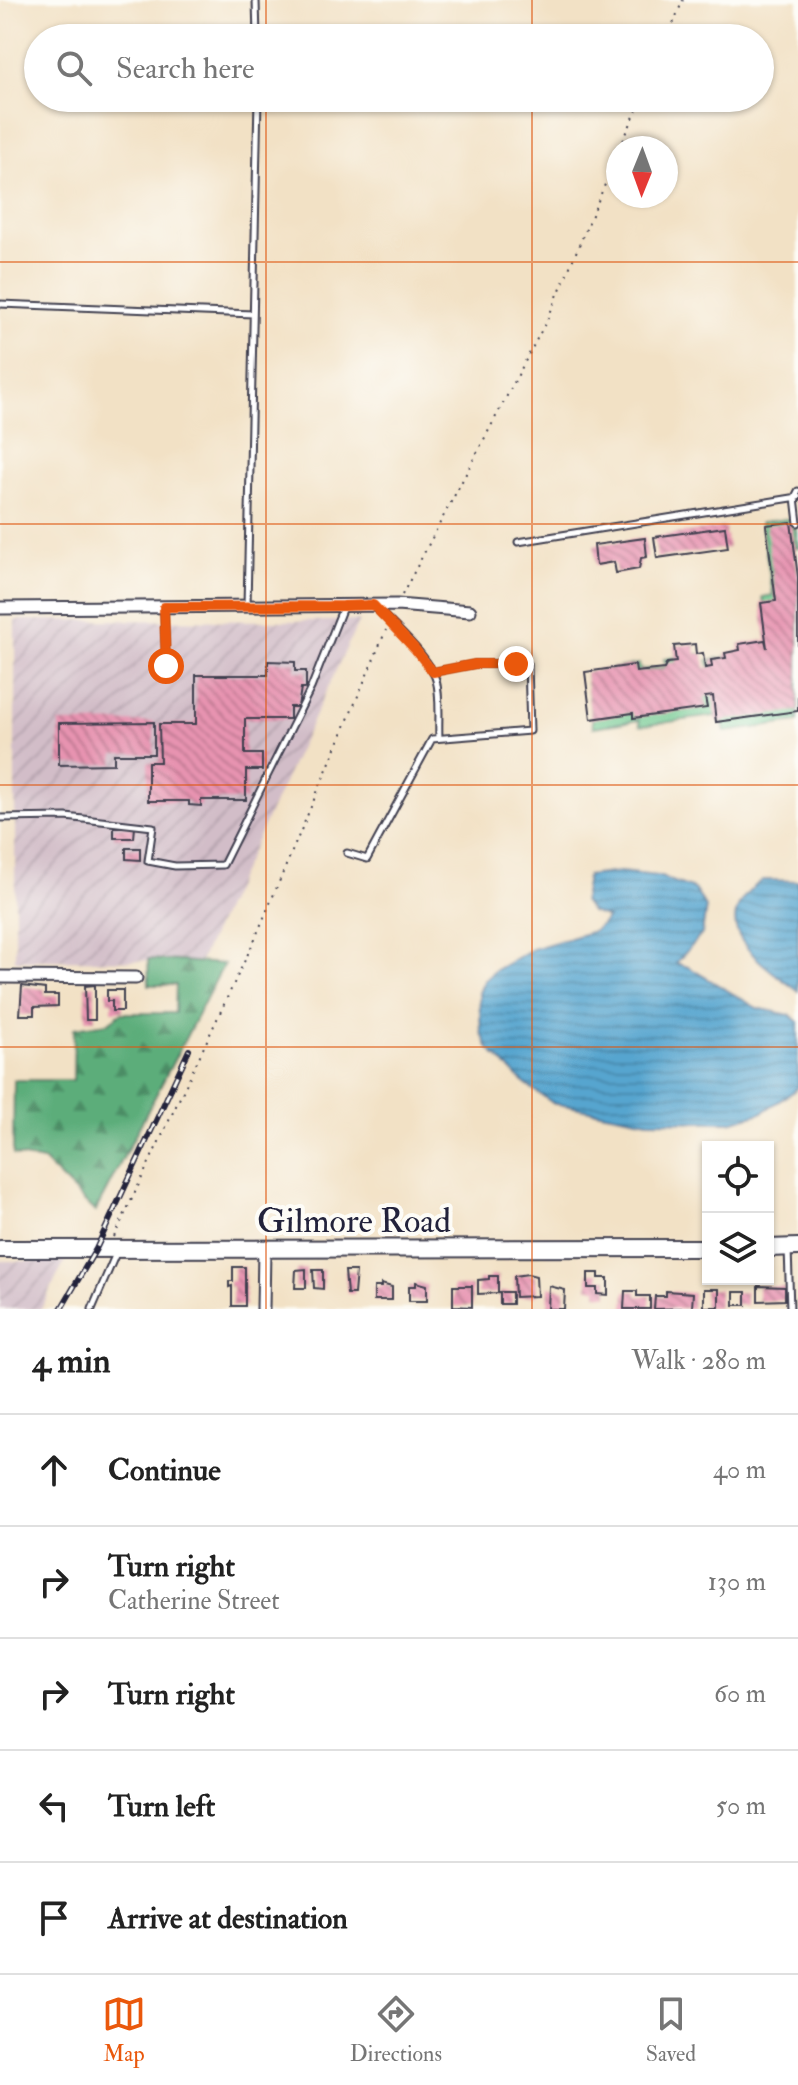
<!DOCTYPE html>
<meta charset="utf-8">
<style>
:root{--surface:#fff;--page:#f2f2f2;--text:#222;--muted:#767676;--line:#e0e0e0;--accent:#ea580c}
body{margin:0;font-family:"IM FELL Double Pica",serif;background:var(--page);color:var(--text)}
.controls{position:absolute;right:24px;bottom:24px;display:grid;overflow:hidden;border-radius:0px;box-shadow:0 2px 6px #0004}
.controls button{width:72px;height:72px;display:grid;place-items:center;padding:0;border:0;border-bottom:2px solid var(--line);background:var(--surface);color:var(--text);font:40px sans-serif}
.compass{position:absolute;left:606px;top:136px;width:72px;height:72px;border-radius:50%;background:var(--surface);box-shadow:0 2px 6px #0004;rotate:181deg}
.stop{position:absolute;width:24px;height:24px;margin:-18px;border:6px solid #ea580c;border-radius:50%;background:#fff}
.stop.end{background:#ea580c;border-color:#fff;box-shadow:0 2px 8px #0008}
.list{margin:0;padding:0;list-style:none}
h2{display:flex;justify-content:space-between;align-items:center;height:104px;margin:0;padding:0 32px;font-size:34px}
h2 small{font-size:26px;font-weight:400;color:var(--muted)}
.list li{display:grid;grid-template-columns:52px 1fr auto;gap:24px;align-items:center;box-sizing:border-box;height:112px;padding:0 32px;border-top:2px solid var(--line)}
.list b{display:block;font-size:30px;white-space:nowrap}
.list p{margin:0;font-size:26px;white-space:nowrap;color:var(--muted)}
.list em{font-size:26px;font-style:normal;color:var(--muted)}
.icon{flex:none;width:44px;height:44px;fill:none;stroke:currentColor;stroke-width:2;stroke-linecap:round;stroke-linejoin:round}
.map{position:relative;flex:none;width:798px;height:1309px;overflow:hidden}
.search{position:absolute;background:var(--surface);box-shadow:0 2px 6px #0004;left:24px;right:24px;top:24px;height:88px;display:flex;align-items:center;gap:20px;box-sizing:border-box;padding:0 28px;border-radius:44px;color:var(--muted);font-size:30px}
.sheet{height:664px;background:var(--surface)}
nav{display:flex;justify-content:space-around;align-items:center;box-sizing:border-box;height:112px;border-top:2px solid var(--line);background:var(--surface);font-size:22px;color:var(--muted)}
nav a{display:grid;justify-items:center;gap:4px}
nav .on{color:var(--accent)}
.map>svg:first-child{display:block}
</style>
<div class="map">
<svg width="798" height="1309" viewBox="0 0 798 1309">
<defs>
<pattern id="industrial-furrows" width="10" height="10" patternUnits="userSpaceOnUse" patternTransform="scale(2)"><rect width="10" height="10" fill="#d2bdc8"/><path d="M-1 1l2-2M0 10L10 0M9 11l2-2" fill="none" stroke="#b4a2ad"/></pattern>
<pattern id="forest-firs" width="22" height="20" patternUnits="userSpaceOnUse" patternTransform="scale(2)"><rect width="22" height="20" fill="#5bad7a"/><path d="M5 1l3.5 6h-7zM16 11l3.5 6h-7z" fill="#4b8c65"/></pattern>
<pattern id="water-rules" width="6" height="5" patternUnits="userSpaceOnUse" patternTransform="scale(2)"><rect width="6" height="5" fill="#56a5cf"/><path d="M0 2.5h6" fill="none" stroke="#4786a9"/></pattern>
<pattern id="building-back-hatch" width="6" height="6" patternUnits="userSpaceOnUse" patternTransform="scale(2)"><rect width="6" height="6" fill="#e793b0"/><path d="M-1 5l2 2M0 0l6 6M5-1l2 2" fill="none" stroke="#bb7890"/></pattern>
</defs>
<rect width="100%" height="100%" fill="#fdfcf7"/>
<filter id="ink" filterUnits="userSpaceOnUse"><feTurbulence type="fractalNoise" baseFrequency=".0125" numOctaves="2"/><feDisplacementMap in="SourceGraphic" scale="16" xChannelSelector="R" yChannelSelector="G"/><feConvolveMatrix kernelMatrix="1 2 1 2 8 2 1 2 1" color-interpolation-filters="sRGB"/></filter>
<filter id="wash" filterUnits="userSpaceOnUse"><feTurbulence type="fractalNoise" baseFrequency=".006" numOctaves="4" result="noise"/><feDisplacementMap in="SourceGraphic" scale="32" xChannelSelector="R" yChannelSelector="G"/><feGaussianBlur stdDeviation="1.8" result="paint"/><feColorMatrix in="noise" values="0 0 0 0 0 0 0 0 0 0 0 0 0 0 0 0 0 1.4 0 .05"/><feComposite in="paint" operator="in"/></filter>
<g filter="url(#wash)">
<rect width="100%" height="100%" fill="#f2e1c5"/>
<path fill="url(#industrial-furrows)" d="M15,620l344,1 -159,340 -185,-1z
M0,1261h65l-24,48h-41z"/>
<path fill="url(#forest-firs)" stroke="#3e685a" stroke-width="2" d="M148,959l76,5 -129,248 -52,-51 -30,-6 1,-75h59l1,-52 33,-5 14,-10h54l1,-28h-27z"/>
<path fill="#6fc990" stroke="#487666" stroke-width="2" d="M794,518l4,30 -5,-1 5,36v139l-73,10 -4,-17 -81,11 -1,-6 -46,7 -7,-54 53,-9 1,6 26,-3 -2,-8 35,-5 2,19 10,-2 -3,-11 65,-11 -10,-52 10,-2 -12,-73z"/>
<path fill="url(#water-rules)" stroke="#3c6485" stroke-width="2" d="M620,872l38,4 36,13 12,18 -4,27 -26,29 12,4 69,41 33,7 8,7v65l-4,4 -33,22 -31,9 -82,-1 -95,-18 -28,-19 -36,-35 -8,-17 -2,-39 5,-12 10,-10 38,-22 62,-18 14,-13 -17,-6 -8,-11 4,-25z
M763,880l35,1v110c-40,-30 -98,-67 -35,-111z"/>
<g id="blocks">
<path fill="url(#building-back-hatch)" d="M791,522l7,55v134l-82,11 -3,-26 -8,1 2,11 -74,10v-5l-42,6 -6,-47 50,-7 1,7 28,-3 3,-6 9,-1 -2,-16 21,-2 1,10 7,-1 2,15 7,-1 -1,-7 15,-2 -1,-5 15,-3 -1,-6 26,-4 2,8 -6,-45 15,-2 -10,-76z
M725,527l3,21 -71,10 -3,-21z
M645,538l2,19 -6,1 -2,11 -23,4 -2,-11 -18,3 -2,-20z
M268,661l27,1v9h11v17h-5l-3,19h-8v12h-45v35h17v16h-16v30h-45v6l-12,-1v-4h-41v-39h12l-1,-38h37v-49h72z
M154,722v32h-40v10l-55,1v-42z
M114,827h21l-1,11h-20z
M126,848h14v12l-14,-1z
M95,985v35h-9l-1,-34z
M22,986l23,3v6h13v11l-24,1v8h-14z
M107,990h16v21h-11v-10h-5z
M233,1267h12v39h-13v-20l-3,1v-6h4z
M306,1269v19h-11l1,-18z
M313,1270h10v19l-9,-1z
M345,1271h11l-2,23h-7z
M588,1273h11v5h9v17l-11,-1v-6h-9z
M528,1274l8,2 1,20 -22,1 -1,-21z
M489,1276h9v17l-20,1v-14l11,-1z
M416,1282l11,3v16h-18v-15h7z
M381,1284l11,3v13h-18v-13h7z
M453,1286h19v21l-19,-1z
M549,1286l16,4 -1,19h-16z
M758,1286l27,1v13l-27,1z
M704,1289h15v18h-15z
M625,1291h12v5h13v13h-26z
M666,1291l27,2 -1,15 -38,1 1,-13h11z
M500,1292h12v12h-12z
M734,1292h12v13h-12z"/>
</g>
</g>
<g filter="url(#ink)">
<use href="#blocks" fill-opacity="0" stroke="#413f50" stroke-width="2"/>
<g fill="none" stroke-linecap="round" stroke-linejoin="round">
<defs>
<path id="lane" d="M256,0l1,38
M0,304l253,10
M798,491l-3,6 3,26
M518,542l280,-45
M247,606l11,-508
M374,606c18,18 55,50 62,74 5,18 2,40 3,58
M164,608l2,58
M0,818l66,-1 87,10 -5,34 27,5 48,-1 88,-177 32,-81
M347,853l20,6 65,-120 98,-8 -2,-67h-53l-42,8
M788,1248l2,61
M92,1309l25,-58"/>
<path id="street" d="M0,608l397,-3 73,6
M0,977l136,1
M263,1309l1,-59"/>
<path id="secondary" d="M768,1248l30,-1
M0,1249l708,-1"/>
</defs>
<use href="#lane" stroke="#413f50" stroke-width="9"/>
<use href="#street" stroke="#413f50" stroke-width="15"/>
<use href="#secondary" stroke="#413f50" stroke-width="20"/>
<path stroke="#413f50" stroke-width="2" stroke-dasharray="2 6" stroke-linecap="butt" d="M667,38l16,-38
M620,148l22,-50
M402,595l146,-277 70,-164
M114,1237l140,-296 132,-311"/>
<use href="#lane" stroke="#fff" stroke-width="5"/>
<use href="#street" stroke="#fff" stroke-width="11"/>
<use href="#secondary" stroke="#fff" stroke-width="16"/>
<defs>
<path id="rail" d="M61,1309l35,-60 93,-199"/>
</defs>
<use href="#rail" stroke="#22223b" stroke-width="6"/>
<use href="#rail" stroke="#fdfcf7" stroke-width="3" stroke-dasharray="9" stroke-linecap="butt"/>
</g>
</g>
<g fill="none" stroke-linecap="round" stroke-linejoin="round" filter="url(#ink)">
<path stroke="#ea580c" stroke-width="10" d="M166,666l-2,-59 179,-1 30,-1 42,44 18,23 42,-8h41"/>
</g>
<path fill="none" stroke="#de560e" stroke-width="2" stroke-opacity="0.55" d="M266,0v38M532,0v38M266,98v1211M532,98v1211M0,262h798M0,524h798M0,785h798M0,1047h798"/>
<g text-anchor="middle" stroke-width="8" stroke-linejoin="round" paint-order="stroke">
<g font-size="34" fill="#22223b" stroke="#fdfcf7">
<text x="354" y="1232">Gilmore Road</text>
</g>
</g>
</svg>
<div class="controls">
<button><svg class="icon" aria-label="locate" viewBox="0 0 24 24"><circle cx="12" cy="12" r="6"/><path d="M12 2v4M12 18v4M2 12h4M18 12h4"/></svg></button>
<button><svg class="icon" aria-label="layers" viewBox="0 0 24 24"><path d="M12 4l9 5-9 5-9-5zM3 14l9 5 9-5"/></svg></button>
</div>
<svg class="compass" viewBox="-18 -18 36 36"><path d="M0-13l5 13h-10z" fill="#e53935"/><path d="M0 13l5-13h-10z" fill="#767676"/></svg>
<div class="stop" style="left:166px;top:666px"></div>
<div class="stop end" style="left:516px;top:664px"></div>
<div class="search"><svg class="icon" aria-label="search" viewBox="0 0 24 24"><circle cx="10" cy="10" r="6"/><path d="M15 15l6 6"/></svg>Search here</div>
</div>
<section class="sheet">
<h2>4 min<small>Walk · 280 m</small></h2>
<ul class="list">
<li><svg class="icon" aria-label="ahead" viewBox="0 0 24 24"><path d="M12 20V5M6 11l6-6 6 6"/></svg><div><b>Continue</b></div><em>40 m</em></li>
<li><svg class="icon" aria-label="right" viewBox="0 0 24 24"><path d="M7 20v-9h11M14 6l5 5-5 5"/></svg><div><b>Turn right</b><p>Catherine Street</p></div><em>130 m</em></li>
<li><svg class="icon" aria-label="right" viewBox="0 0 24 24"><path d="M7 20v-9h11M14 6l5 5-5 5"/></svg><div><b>Turn right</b></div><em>60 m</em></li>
<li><svg class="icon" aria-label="left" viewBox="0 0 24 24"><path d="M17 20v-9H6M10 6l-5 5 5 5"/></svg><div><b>Turn left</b></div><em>50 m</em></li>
<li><svg class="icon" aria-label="arrive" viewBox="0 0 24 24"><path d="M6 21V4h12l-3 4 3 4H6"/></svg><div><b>Arrive at destination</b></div></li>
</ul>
</section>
<nav>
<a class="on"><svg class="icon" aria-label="map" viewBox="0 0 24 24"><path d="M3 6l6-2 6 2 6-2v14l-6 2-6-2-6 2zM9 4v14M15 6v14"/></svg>Map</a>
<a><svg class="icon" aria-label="directions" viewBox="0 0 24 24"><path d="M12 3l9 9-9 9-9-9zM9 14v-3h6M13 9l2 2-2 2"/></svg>Directions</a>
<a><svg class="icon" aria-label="saved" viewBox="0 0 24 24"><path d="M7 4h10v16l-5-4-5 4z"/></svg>Saved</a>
</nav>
